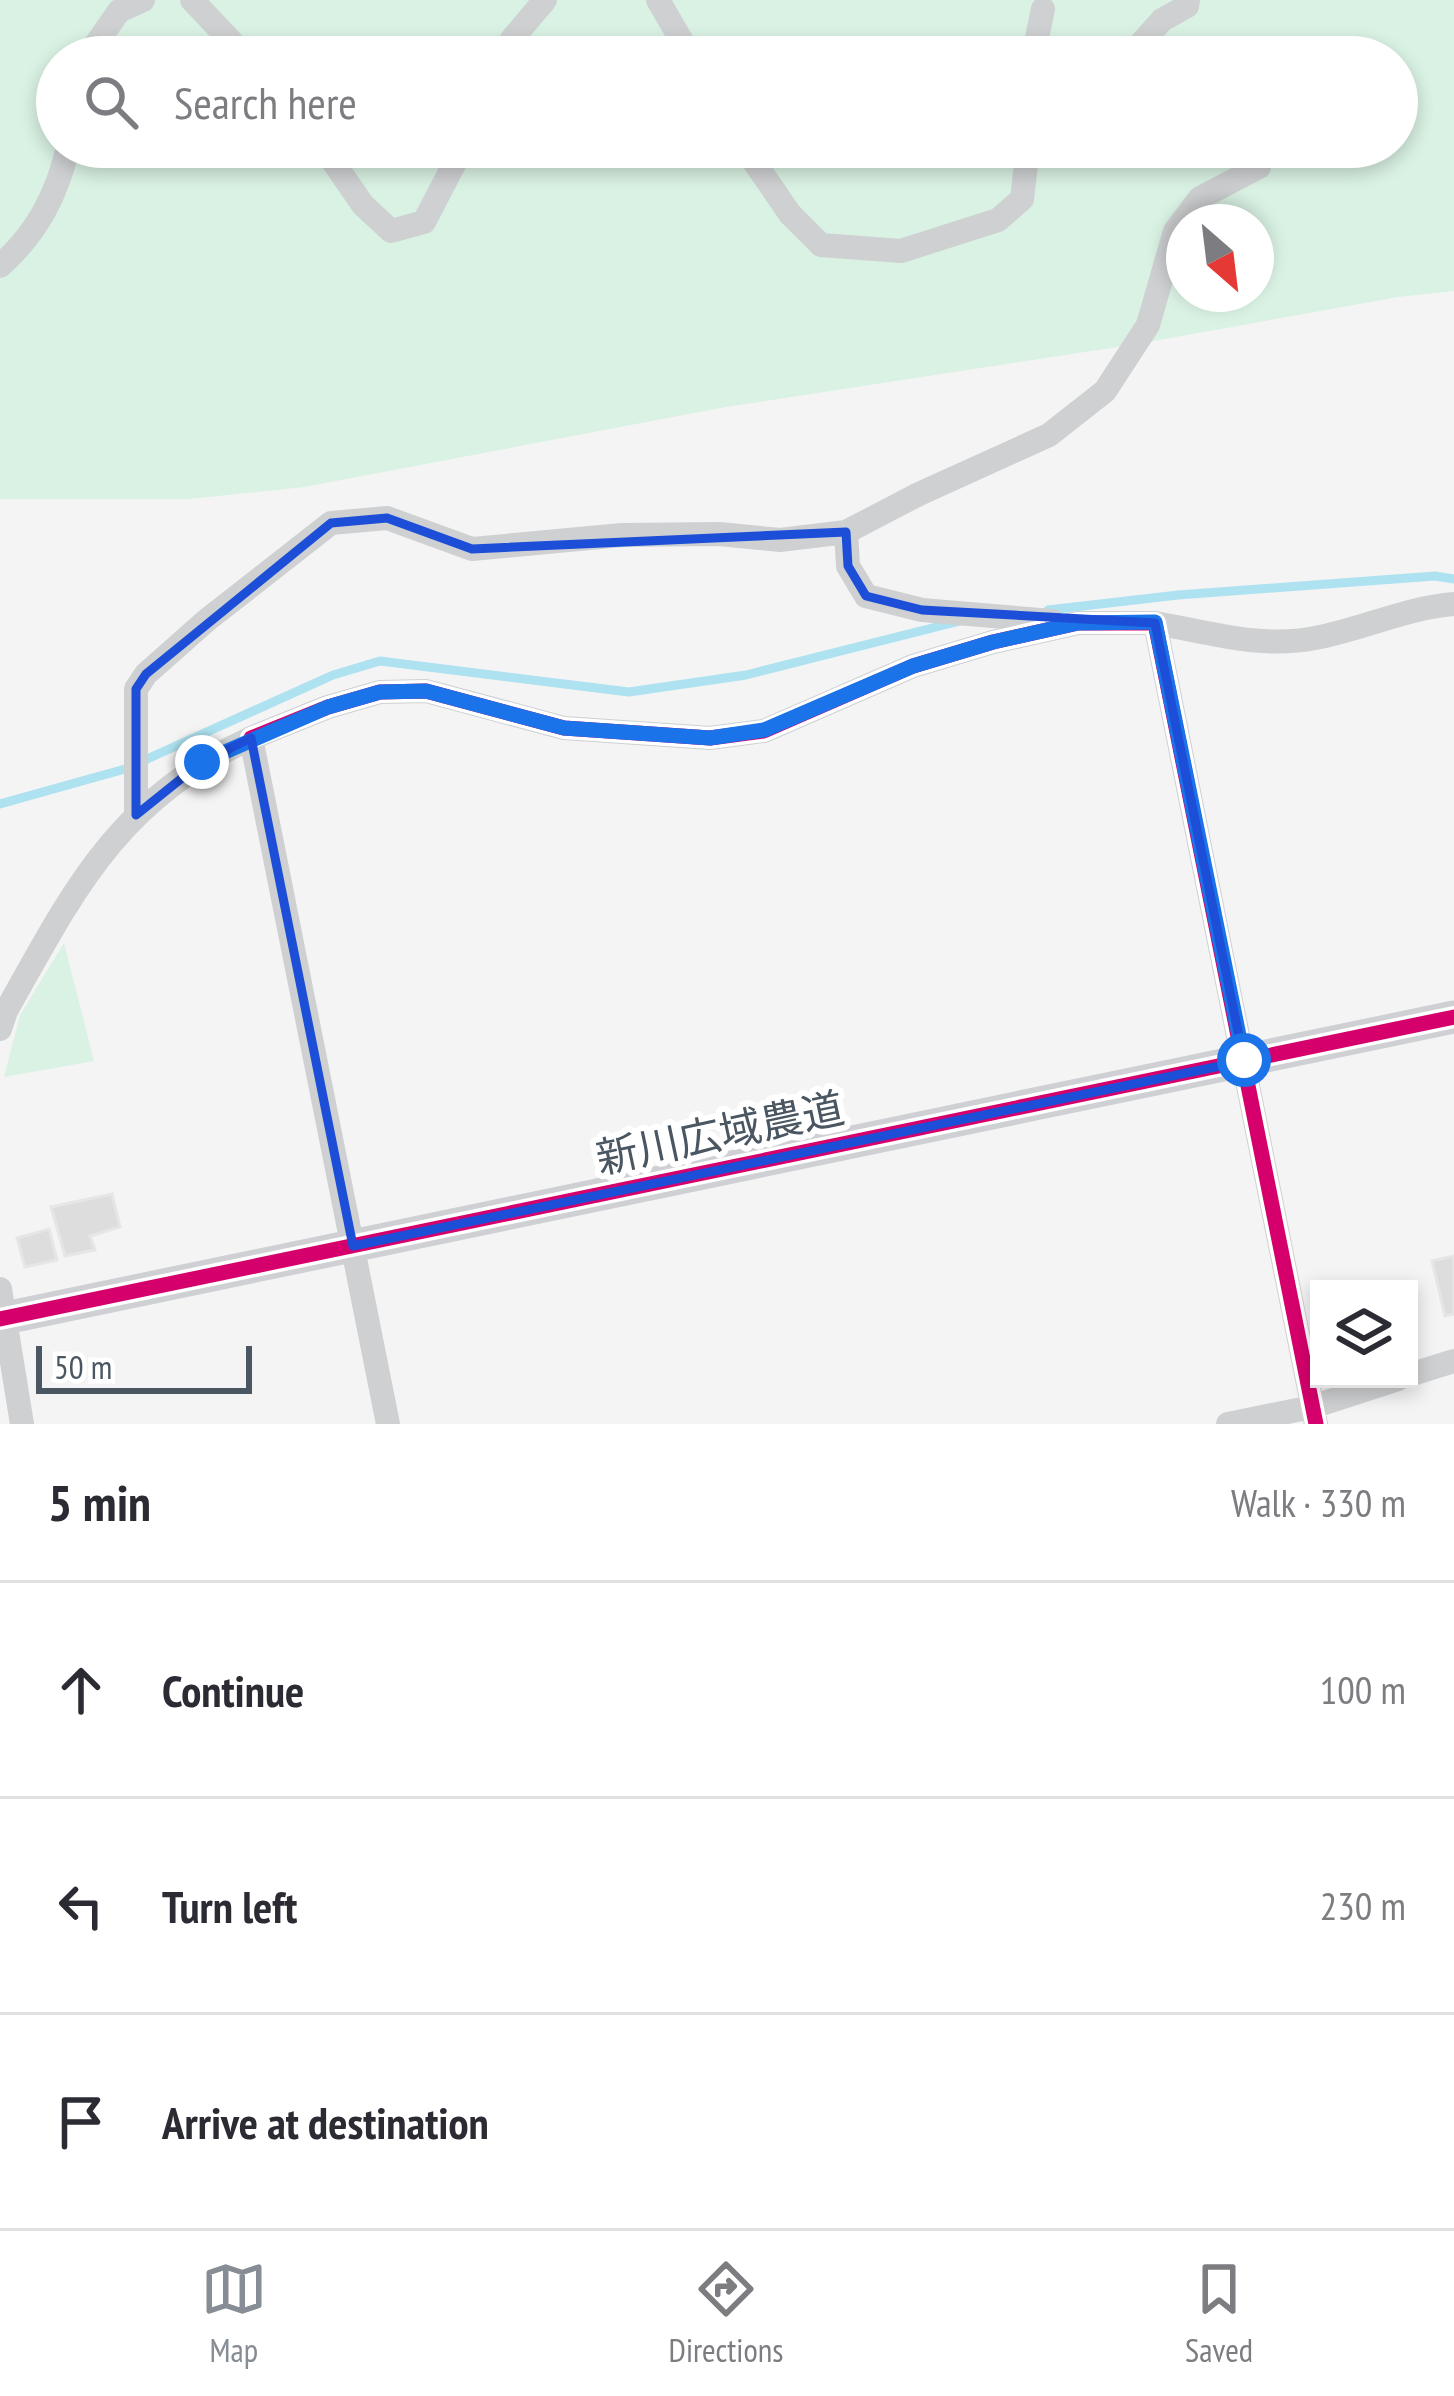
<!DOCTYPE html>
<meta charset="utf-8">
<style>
:root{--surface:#fff;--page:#f2f2f3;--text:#2b2b33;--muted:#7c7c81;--line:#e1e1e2;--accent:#868d94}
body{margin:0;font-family:"PT Sans Narrow","Noto Sans JP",sans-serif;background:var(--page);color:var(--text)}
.controls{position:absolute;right:36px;bottom:36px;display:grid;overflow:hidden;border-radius:0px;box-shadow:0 6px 18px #0003}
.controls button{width:108px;height:108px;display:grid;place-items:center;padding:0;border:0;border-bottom:3px solid var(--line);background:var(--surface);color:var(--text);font:60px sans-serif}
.compass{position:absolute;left:1166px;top:204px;width:108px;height:108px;border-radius:50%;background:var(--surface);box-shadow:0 6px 18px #0003;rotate:152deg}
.scale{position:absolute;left:36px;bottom:30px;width:216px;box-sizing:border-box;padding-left:12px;border:6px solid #4a5661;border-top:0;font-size:33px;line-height:42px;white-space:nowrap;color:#4a5661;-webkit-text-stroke:9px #fff;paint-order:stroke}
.stop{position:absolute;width:36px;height:36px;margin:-27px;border:9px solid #1a73e8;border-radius:50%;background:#fff}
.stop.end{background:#1a73e8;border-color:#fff;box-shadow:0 3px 12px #0008}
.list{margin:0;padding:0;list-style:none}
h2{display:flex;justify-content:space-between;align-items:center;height:156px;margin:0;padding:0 48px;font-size:51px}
h2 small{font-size:39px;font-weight:400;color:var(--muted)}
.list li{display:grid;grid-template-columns:78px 1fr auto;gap:36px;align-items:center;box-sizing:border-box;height:216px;padding:0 48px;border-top:3px solid var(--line)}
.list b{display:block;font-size:45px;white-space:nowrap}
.list em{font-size:39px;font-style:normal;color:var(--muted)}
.icon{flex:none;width:66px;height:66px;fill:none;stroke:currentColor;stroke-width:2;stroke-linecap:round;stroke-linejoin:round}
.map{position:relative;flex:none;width:1454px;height:1424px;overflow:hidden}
.search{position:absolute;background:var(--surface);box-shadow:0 6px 18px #0003;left:36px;right:36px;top:36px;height:132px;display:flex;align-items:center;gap:30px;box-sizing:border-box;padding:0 42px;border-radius:66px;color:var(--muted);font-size:45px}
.sheet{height:804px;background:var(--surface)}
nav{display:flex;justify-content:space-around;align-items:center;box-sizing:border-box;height:168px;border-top:3px solid var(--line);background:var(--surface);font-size:33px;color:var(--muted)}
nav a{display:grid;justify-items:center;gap:6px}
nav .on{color:var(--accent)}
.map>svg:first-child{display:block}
</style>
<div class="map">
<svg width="1454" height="1424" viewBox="0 0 1454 1424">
<rect width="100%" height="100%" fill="#f4f4f4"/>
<path fill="#d9f2e3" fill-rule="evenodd" d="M0,0h1454v291l-56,6 -261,47 -411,63 -422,80 -114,12h-190zM57,57h1340v90h-1340zM1184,222h72v72h-72z
M64,943l30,118 -90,16 16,-62z"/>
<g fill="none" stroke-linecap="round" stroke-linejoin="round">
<path stroke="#aee2f0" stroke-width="9" d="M1048,610l130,-15 257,-19 19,3
M0,804l125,-35 208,-94 47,-14 249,31 117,-17 214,-54"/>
</g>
<path fill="#ddddde" stroke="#e5e6e7" stroke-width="3" d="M112,1194l8,33 -30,9 5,14 -30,6 -14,-49z
M49,1229l8,31 -32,7 -8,-29z
M1454,1256v58l-9,2 -13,-55z"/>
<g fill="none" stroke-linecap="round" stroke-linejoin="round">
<path stroke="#ced0d2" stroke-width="24" d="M192,0l54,57
M658,0l33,57
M87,57l32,-46 24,-11
M504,57l8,-18 33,-39
M1033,57l10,-48
M1129,57l33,-37 25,-14 1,-6
M323,147l40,58 28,26 33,-9 39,-75
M744,147l46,67 31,31 80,6 97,-31 24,-21 6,-52
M0,266c37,-33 57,-71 68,-119
M1052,621l-130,-11 -56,-14 -18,-30 -2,-34 73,-38 130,-59 56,-44 43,-66 27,-94 25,-33 59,-31 1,-20
M1155,623c53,9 106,26 160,15 48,-9 90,-30 139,-34
M251,738l77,-31 52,-15 46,-1 138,37 146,10 54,-7 149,-65 80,-24 85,-19h77l161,801
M136,815v-126l10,-15 61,-54 124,-97 56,-5 85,31 150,-14 97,-1 61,6 66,-8
M0,1029l6,-18c69,-123 111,-210 245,-273l137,686
M0,1289l22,135
M1409,1375l45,-14
M1228,1424l84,-17 86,-28"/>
<path stroke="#ced0d4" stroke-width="33" d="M0,1319l1454,-302"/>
<defs>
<path id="cycleway" d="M251,738l77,-31 52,-15 46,-1 138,37 146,10 54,-7 149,-65 80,-24 85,-19h77l161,801
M0,1319l1454,-302"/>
</defs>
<use href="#cycleway" stroke="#fff" stroke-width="22"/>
<use href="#cycleway" stroke="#d6006c" stroke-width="15"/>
</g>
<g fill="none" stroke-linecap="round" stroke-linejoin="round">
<path stroke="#1a73e8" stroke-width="15" d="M202,762l126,-55 52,-15 46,-1 138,37 146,10 54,-8 149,-64 80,-24 85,-19 77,-1 89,438"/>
</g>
<path fill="none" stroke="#1d4ed8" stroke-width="9" stroke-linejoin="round" d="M387,518l85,31 374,-17 2,34 18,30 56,14 233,13 89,438 -891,185 -102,-508 -49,24 -66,53v-126l10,-15 185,-151z"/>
<g text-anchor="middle" stroke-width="12" stroke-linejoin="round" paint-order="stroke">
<g font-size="42" fill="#4a5661" stroke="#fff">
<text transform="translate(720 1133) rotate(-12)" y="15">新川広域農道</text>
</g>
</g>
</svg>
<div class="controls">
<button><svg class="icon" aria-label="layers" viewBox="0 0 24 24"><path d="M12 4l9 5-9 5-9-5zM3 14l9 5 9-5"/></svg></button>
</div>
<svg class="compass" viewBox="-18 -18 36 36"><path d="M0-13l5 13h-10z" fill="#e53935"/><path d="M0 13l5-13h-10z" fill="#7c7c81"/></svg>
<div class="scale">50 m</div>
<div class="stop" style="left:1244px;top:1060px"></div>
<div class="stop end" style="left:202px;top:762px"></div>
<div class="search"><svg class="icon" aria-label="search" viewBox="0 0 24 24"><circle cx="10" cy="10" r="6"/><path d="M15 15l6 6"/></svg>Search here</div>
</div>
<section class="sheet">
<h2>5 min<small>Walk · 330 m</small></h2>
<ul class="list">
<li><svg class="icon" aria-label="ahead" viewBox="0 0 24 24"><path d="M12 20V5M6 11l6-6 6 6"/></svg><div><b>Continue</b></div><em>100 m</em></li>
<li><svg class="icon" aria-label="left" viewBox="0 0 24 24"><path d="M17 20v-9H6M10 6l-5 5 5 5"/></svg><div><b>Turn left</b></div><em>230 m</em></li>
<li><svg class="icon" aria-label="arrive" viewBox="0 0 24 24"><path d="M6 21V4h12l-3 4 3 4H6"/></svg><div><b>Arrive at destination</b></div></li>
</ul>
</section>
<nav>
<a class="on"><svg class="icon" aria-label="map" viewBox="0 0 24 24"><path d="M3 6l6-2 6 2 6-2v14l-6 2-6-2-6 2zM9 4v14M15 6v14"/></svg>Map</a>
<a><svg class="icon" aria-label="directions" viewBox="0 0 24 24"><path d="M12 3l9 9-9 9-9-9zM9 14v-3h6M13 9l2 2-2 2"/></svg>Directions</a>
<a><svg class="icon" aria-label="saved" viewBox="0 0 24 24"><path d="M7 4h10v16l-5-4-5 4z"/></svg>Saved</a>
</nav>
